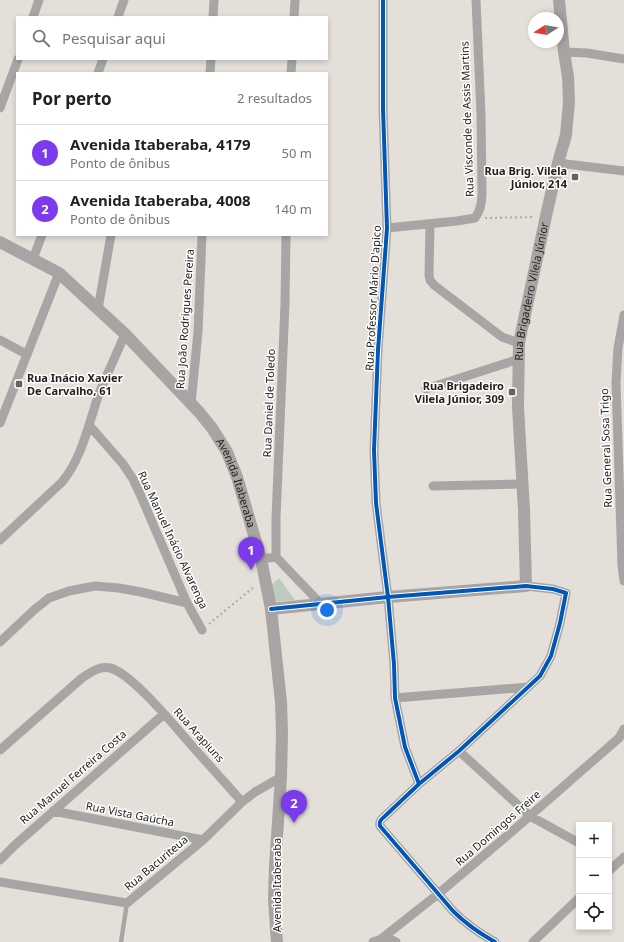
<!DOCTYPE html>
<html lang="pt">
<meta charset="utf-8">
<style>
:root{--surface:#fff;--page:#f2f2f2;--text:#222;--muted:#767676;--line:#e0e0e0;--accent:#7c3aed}
body{margin:0;font-family:"Noto Sans",sans-serif;background:var(--page);color:var(--text)}
.controls{position:absolute;right:12px;bottom:12px;display:grid;overflow:hidden;border-radius:0px;box-shadow:0 2px 6px #0003}
.controls button{width:36px;height:36px;display:grid;place-items:center;padding:0;border:0;border-bottom:1px solid var(--line);background:var(--surface);color:var(--text);font:20px sans-serif}
.compass{position:absolute;left:528px;top:12px;width:36px;height:36px;border-radius:50%;background:var(--surface);box-shadow:0 2px 6px #0003;rotate:259deg}
.you{position:absolute;left:327px;top:610px;width:14px;height:14px;margin:-10px;border:3px solid #fff;border-radius:50%;background:#1a73e8;box-shadow:0 0 0 6px #1a73e833}
.badge{display:grid;place-items:center;width:26px;height:26px;border-radius:50%;background:var(--accent);color:#fff;font-size:13px;font-weight:700}
.pin{position:absolute;translate:-50% -33px;filter:drop-shadow(0 1px 2px #0008)}
.pin::after{content:'';position:absolute;top:21px;width:14px;height:12px;background:inherit;clip-path:polygon(0 0,100% 0,50% 100%)}
.list{margin:0;padding:0;list-style:none}
h2{display:flex;justify-content:space-between;align-items:center;height:52px;margin:0;padding:0 16px;font-size:17px}
h2 small{font-size:13px;font-weight:400;color:var(--muted)}
.list li{display:grid;grid-template-columns:26px 1fr auto;gap:12px;align-items:center;box-sizing:border-box;height:56px;padding:0 16px;border-top:1px solid var(--line)}
.list b{display:block;font-size:15px;white-space:nowrap}
.list p{margin:0;font-size:13px;white-space:nowrap;color:var(--muted)}
.list em{font-size:13px;font-style:normal;color:var(--muted)}
.icon{flex:none;width:22px;height:22px;fill:none;stroke:currentColor;stroke-width:2;stroke-linecap:round;stroke-linejoin:round}
.map{position:relative;flex:none;width:624px;height:942px;overflow:hidden}
.search{position:absolute;background:var(--surface);box-shadow:0 2px 6px #0003;left:16px;top:16px;width:312px;height:44px;display:flex;align-items:center;gap:10px;box-sizing:border-box;padding:0 14px;border-radius:0px;color:var(--muted);font-size:15px}
.panel{position:absolute;background:var(--surface);box-shadow:0 2px 6px #0003;left:16px;top:72px;width:312px;height:164px;border-radius:0px}
.map>svg:first-child{display:block}
</style>
<div class="map">
<svg width="624" height="942" viewBox="0 0 624 942">
<rect width="100%" height="100%" fill="#e4dfd9"/>
<path fill="#bccbbb" d="M279,578l16,22 -22,2 -3,-16z"/>
<g fill="none" stroke-linecap="round" stroke-linejoin="round">
<path stroke="#aca9a7" stroke-width="2" stroke-dasharray="2 3" stroke-linecap="butt" d="M485,218l50,-1
M209,624l46,-38"/>
<path stroke="#a8a6a4" stroke-width="4.5" d="M121,942l6,-39"/>
<path stroke="#a8a6a4" stroke-width="9" d="M383,0v108l4,120 -9,122 -4,100 2,53 12,94 6,67 1,34 10,49 14,37
M33,17l6,-17
M118,17l6,-17
M213,17l1,-17
M294,17l1,-17
M564,52l23,1 37,6
M98,73l5,-14
M210,73l1,-14
M291,73l1,-14
M0,108l18,-49
M558,163l66,8
M430,224l-1,51 1,5 4,5 68,52 17,6
M387,228l70,-7 18,-3c6,-8 7,-16 7,-25l-1,-79 -5,-114
M33,259l9,-24
M98,309l13,-74
M624,315l-6,33 -2,34 6,183 2,16
M0,340l26,14
M426,389l93,-30
M191,404l7,-72 4,-97
M0,423l59,-150
M89,425l34,39 10,15 7,15 47,109 15,27
M433,486l89,-2
M0,540l62,-58c21,-25 27,-61 38,-91 8,-19 17,-38 25,-57
M276,557l45,47
M261,559l15,-2v-39l9,-214 1,-69
M0,642l34,-32 15,-12 20,-7 26,-5 24,2 22,4 46,11
M395,698l133,-11
M0,750l82,-72c9,-6 17,-12 28,-10 21,5 62,55 77,72 18,21 37,41 55,62
M459,751l71,65 49,27
M53,811l150,29
M0,860l15,-15 149,-131
M609,871l15,-14
M0,882l127,21 76,-63 39,-38 13,-10 26,-15
M381,939l57,-45 70,-59 111,-97 5,-9
M373,942c7,-3 16,-5 23,0
M495,942c-16,-9 -30,-19 -42,-31l-73,-85c-1,-4 0,-6 4,-9l35,-33 40,-33 81,-75 11,-20 9,-33 6,-30 -13,-4 -27,-3
M533,942l46,-44"/>
<g stroke="#a8a4a3" stroke-width="12">
<path id="s1" d="M0,242l59,31 66,61 74,78 13,16 15,24 10,25 24,82 10,50 10,93 1,32 -1,43 -6,89 -1,34 3,42"/>
<path id="s2" d="M271,609l117,-12 138,-11 -2,-76 -6,-103 1,-64 27,-127 12,-53 8,-28 3,-33 -1,-25 -4,-25 -5,-52"/>
</g>
<defs>
<path id="cycleway" d="M383,0v108l4,120 -9,122 -4,100 2,53 12,94 6,67 1,34 10,49 14,37
M271,609l117,-12 138,-11 27,3 13,4 -6,30 -9,33 -11,20 -81,75 -40,33 -35,33c-4,3 -5,5 -4,9l73,85c12,12 26,22 42,31"/>
</defs>
<use href="#cycleway" stroke="#fff" stroke-width="6"/>
<use href="#cycleway" stroke="#0057b8" stroke-width="4"/>
</g>
<g fill="#67645f" stroke="#fff" stroke-width="1.5">
<rect x="571" y="173" width="8" height="8" rx="2"/>
<rect x="15" y="380" width="8" height="8" rx="2"/>
<rect x="508" y="388" width="8" height="8" rx="2"/>
</g>
<g text-anchor="middle" stroke-width="3" stroke-linejoin="round" paint-order="stroke">
<g font-size="11" fill="#24211d" stroke="#fff">
<text transform="translate(467 119) rotate(-92)" y="4">Rua Visconde de Assis Martins</text>
<text dy="4" stroke="none"><textPath href="#s2" startOffset="552">Rua Brigadeiro Vilela Júnior</textPath></text>
<text transform="translate(373 298) rotate(-87)" y="4">Rua Professor Mário D'apico</text>
<text transform="translate(185 319) rotate(-86)" y="4">Rua João Rodrigues Pereira</text>
<text transform="translate(269 403) rotate(-88)" y="4">Rua Daniel de Toledo</text>
<text transform="translate(606 448) rotate(-92)" y="4">Rua General Sosa Trigo</text>
<text dy="4" stroke="none"><textPath href="#s1" startOffset="345">Avenida Itaberaba</textPath></text>
<text transform="translate(173 540) rotate(65)" y="4">Rua Manuel Inácio Alvarenga</text>
<text transform="translate(199 735) rotate(48)" y="4">Rua Arapiuns</text>
<text transform="translate(73 777) rotate(-41)" y="4">Rua Manuel Ferreira Costa</text>
<text transform="translate(130 814) rotate(11)" y="4">Rua Vista Gaúcha</text>
<text transform="translate(498 828) rotate(-41)" y="4">Rua Domingos Freire</text>
<text transform="translate(156 863) rotate(-40)" y="4">Rua Bacuriteua</text>
<text transform="translate(277 885) rotate(-90)" y="4">Avenida Itaberaba</text>
</g>
<g font-size="11" font-weight="bold" fill="#24211d" stroke="#fff" text-anchor="end">
<text x="567" y="175">Rua Brig. Vilela<tspan x="567" dy="13">Júnior, 214</tspan></text>
<text x="27" y="382" text-anchor="start">Rua Inácio Xavier<tspan x="27" dy="13">De Carvalho, 61</tspan></text>
<text x="504" y="390">Rua Brigadeiro<tspan x="504" dy="13">Vilela Júnior, 309</tspan></text>
</g>
</g>
</svg>
<div class="controls">
<button>+</button>
<button>−</button>
<button><svg class="icon" aria-label="locate" viewBox="0 0 24 24"><circle cx="12" cy="12" r="6"/><path d="M12 2v4M12 18v4M2 12h4M18 12h4"/></svg></button>
</div>
<svg class="compass" viewBox="-18 -18 36 36"><path d="M0-13l5 13h-10z" fill="#e53935"/><path d="M0 13l5-13h-10z" fill="#767676"/></svg>
<div class="you"></div>
<div class="pin badge" style="left:251px;top:570px">1</div>
<div class="pin badge" style="left:294px;top:823px">2</div>
<div class="search"><svg class="icon" aria-label="search" viewBox="0 0 24 24"><circle cx="10" cy="10" r="6"/><path d="M15 15l6 6"/></svg>Pesquisar aqui</div>
<section class="panel">
<h2>Por perto<small>2 resultados</small></h2>
<ul class="list">
<li><span class="badge">1</span><div><b>Avenida Itaberaba, 4179</b><p>Ponto de ônibus</p></div><em>50 m</em></li>
<li><span class="badge">2</span><div><b>Avenida Itaberaba, 4008</b><p>Ponto de ônibus</p></div><em>140 m</em></li>
</ul>
</section>
</div>
